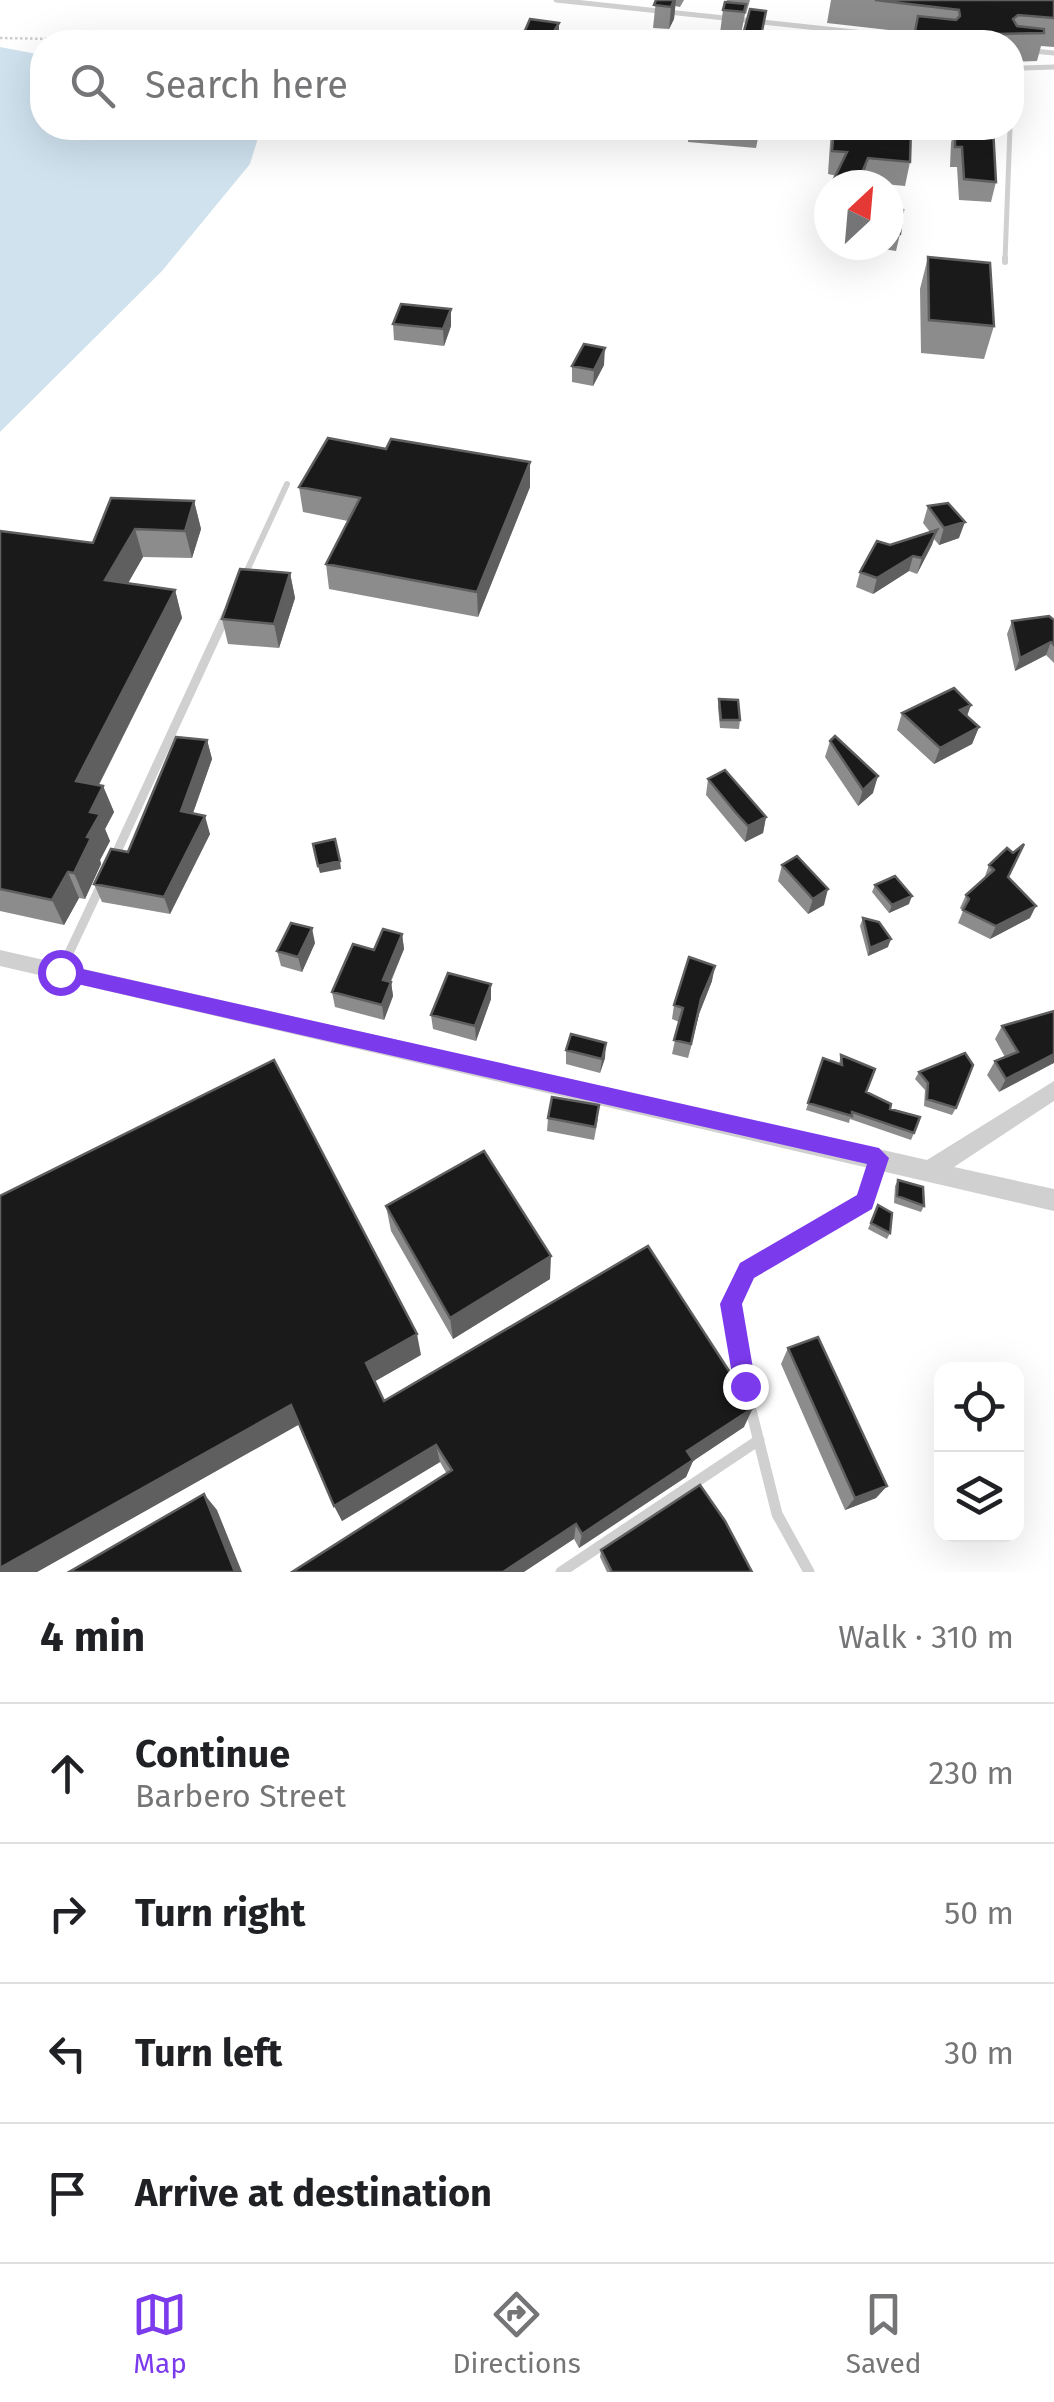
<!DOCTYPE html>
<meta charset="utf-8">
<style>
:root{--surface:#fff;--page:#f2f2f2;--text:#202124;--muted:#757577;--line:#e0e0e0;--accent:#7c3aed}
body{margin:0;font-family:"Fira Sans",sans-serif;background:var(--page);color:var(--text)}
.controls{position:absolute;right:30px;bottom:30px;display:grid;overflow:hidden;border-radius:20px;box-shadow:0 10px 40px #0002}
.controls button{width:90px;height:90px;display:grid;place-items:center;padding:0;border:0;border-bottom:2px solid var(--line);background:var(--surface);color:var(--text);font:50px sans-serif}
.compass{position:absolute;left:814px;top:170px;width:90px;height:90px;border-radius:50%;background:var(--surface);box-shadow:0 10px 40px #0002;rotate:26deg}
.stop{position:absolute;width:30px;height:30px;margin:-22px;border:8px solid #7c3aed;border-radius:50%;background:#fff}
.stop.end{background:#7c3aed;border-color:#fff;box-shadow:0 2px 10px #0008}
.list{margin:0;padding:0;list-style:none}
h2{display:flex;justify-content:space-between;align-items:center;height:130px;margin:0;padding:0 40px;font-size:42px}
h2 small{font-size:32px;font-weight:400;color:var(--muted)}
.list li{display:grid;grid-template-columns:65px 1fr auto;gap:30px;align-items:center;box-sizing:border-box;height:140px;padding:0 40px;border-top:2px solid var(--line)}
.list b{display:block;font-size:38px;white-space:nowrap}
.list p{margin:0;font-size:32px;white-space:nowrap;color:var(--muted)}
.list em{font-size:32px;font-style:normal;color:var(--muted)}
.icon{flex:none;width:55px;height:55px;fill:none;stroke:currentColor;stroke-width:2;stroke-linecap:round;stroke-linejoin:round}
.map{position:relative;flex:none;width:1054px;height:1572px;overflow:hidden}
.search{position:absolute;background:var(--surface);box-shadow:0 10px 40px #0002;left:30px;right:30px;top:30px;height:110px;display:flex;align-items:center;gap:25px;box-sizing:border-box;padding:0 35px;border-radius:40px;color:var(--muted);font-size:38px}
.sheet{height:690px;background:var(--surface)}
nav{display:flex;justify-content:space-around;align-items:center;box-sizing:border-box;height:140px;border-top:2px solid var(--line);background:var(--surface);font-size:28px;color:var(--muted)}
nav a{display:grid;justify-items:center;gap:5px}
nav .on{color:var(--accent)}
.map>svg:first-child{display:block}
</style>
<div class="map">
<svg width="1054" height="1572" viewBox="0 0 1054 1572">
<rect width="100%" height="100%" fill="#fff"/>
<path fill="#cfe2ee" d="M0,47l42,8v73h219l-11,36 -88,107 -162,161z"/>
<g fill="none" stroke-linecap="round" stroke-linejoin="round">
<path stroke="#cdcdcd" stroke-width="2.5" stroke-dasharray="2.5 2.5" stroke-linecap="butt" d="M0,38l217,4"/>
<path stroke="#d0d0d0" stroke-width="5" d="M556,0l392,42
M1012,49l42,4
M1012,73l11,-5 31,-1
M1005,260l5,-132"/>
<path stroke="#d0d0d0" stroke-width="6" d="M1005,262v-4
M244,577l43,-93"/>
<path stroke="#d0d0d0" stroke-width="9" d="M114,858l113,-245
M60,972l41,-87"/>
<path stroke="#d0d0d0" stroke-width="11" d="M561,1572l198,-132
M809,1572l-32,-58 -32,-128 -14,-82 16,-34 118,-68 13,-40"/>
<path fill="#d0d0d0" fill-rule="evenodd" d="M0,950l927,210 127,-79v20l-100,66 100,22v22l-1054,-245z"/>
</g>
<path fill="#8c8c8c" d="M656,0h28l-4,7 -5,-1 -1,13 -5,10 -16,-1z
M727,0h23l-4,14h-1l-4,20 -21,-1 3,-23z
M831,0h223v47l-13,-1 -4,15 -25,1v-20h-99l2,-9 -88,-10z
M608,128h49l-1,4z
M689,128h71l-4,20 -68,-6z
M831,128h80l-1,34 -5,24 -41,-4 -36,-8z
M954,128h39l3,54 -5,20 -32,-2 -2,-33h-7l1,-24z
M829,191v22h-4z
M889,208l11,26 -4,17 -26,-4 1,-2h18z
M928,257l66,69 -10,33 -63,-6 -1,-64z
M451,309v17l-7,20 -50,-6 -1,-16z
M604,365l-11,21 -21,-4v-16z
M386,449l144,13v25l-52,130 -149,-28 -3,-25 22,-43 -45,-9 -4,-25z
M194,501l7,28 -9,29 -49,-1 -16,27 48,6 7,28 -83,167 4,1 11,26 -9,17 5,12 -10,19 1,4 -16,35 -6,-1 -15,27 -64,-14v-380l93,12z
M928,506l31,32 -20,7 -5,-6 -17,35 -8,-3 -36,23 -17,-7 4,-15 30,-27 40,-13 -7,-9z
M290,573l5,25 -16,50 -51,-4 -6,-25z
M1054,620v43l-8,-8 -31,16 -8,-37 5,-13z
M719,699l21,21 -1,9 -19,-1 -2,-21z
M902,713l65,4 12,10 -7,17 -38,20 -37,-34z
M207,740l5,19 -19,54 17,21 -40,80 -68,-12 -8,-18 34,-32z
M830,741l43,52 -15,13 -33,-49z
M708,779l58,38 -3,16 -18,9 -39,-47z
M782,865l42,40 -16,9 -30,-33z
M989,865l19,12 22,41 -40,21 -32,-16 5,-12 -3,-3 6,-13 18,-16z
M875,885l34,19 -20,9 -17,-21z
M863,918l25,29 -20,9 -8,-30z
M402,934l2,15 -13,33 2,14 -9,24 -49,-13 -3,-15 42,-42z
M315,943l-13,29 -21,-6 -4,-15z
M712,981l-13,33 -11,44 -16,-4 7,-32 -7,-3 2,-14z
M491,999l-15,42 -43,-12 -2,-14z
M1054,1011l-55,81 -12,-17 8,-14 10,-4 -10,-18 7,-13z
M566,1050l39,8 -5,15 -34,-9z
M841,1055l25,37 24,17 24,24 -3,7 -61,-21 -1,4 -43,-13 17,-52 16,6z
M919,1072l37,36 -4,7 -28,-9 1,-16 -10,-11z
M548,1118l50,1 -4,21 -47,-9z
M898,1180l26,26 -3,6 -27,-9 1,-17z
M878,1205l12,28 -3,6 -19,-10z
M386,1206l164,73 -97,60 -62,-108z
M788,1348l99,138 -11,12 -31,12 -64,-146z
M421,1355l-46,26 9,20 360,26 -51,34 -7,16 -107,71 -5,-9 -127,-65 -7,-12 -98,59 -43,-97 -262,148h-37z
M601,1550l151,22h-145l-7,-15z"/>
<path fill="#5f5f5f" d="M674,0h2l-2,19 -5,10 2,-22z
M559,23v19h-11z
M868,158l-6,27h-5z
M451,309v17l-7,20 -1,-17z
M605,348l-1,17 -11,21 1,-16z
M530,462v25l-52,130 -1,-25z
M194,501l7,28 -9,29 -7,-27z
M965,522l-6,16 -20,7 5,-17z
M135,529l8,28 -29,51 -9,-28z
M937,530l-5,15 -15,29 5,-16z
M913,556l-4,15 -36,23 4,-16z
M290,573l5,25 -16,50 -5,-24z
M175,590l7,28 -95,190 -11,-27z
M1051,642l-5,13 -31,16 5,-13z
M971,705l-6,17 -5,-12z
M979,727l-7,17 -38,20 6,-16z
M207,740l5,19 -25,71 -6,-19z
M878,776l-5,17 -15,13 5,-16z
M103,786l11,26 -9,17 5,12 -10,19 1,4 -16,35 -11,-26 13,-36 3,-25z
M205,816l5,18 -40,80 -6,-17z
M766,817l-3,16 -18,9 3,-16z
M340,861l1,8 -21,4 -2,-7z
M68,872l11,26 -15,27 -12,-25z
M828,889l-4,16 -16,9 5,-15z
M912,896l-3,8 -20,9 3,-8z
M1036,906l-6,12 -40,21 6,-13z
M312,928l3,15 -13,29 -4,-15z
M402,934l2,15 -19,45 -2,-14z
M891,939l-3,8 -20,9 2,-8z
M715,966l-3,15 -13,33 -11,44 13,-59z
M391,982l2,14 -9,24 -2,-15z
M491,984v15l-15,42 -1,-15z
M606,1043l-1,15 -5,15 2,-14z
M1054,1054v9l-55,29 7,-13z
M551,1256l-1,23 -97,60 -3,-21z
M417,1334l4,21 -49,28 -6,-20z
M291,1405l9,19 -263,148h-37v-4z
M753,1408l-9,19 -51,34 -7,16 -107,71 3,-14 105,-83z
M436,1445l4,17 -98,59 -8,-15z
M887,1486l-11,12 -31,12 10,-12z
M204,1494l13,16 25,62h-7z
M576,1524l-2,15 -50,33h-21z"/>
<path fill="#1a1a1a" stroke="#5f5f5f" stroke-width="2.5" d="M656,0h18l-3,7 -17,-2z
M875,0h179v18l-36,-3 -5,4 4,7 27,3v4l-45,1 -1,8h-85l5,-26 38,4 4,-4 -1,-6z
M725,2l21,2 -2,8 -21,-2z
M750,9l16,2 -4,20 13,1 -3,10h-31z
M530,19l29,4 -11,19h-28z
M834,128h77l-1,34 -42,-4 -11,27h-26l16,-33 -15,-1z
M955,128h38l3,54 -32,-3 -2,-32h-7z
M889,208l14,2 -3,24 -11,-1z
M928,257l62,6 4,63 -65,-6z
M401,304l50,5 -8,20 -50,-5z
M584,344l21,4 -11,22 -22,-4z
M328,438l58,11 5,-10 139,23 -53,130 -151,-28 34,-66 -61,-11z
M111,498l83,3 -9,30 -50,-2 -30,51 70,10 -99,191 27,5 -13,26 10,2 -13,23 4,1 -17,35 -6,-1 -16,28 -52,-11v-358l93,12z
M948,503l17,19 -21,6 -16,-22z
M937,530l-15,28 -9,-2 -36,22 -17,-6 17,-31 13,4z
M240,569l50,4 -16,51 -52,-5z
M1049,616l5,4v25l-3,-3 -31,16 -8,-37z
M954,688l17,17 -11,5 19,17 -39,21 -38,-35z
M719,699l19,1 2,20h-19z
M835,736l43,40 -15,14 -33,-49z
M176,737l31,3 -26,71 24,5 -41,81 -70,-13 17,-35 17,3z
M725,770l41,47 -18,9 -12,-13 -28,-34z
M335,839l5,22 -22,5 -5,-22z
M1024,844l-16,33 28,29 -40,20 -33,-16 6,-11 -3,-4 28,-25 -5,-5 18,-17 6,5z
M797,856l31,33 -15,10 -31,-34z
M895,876l17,20 -20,9 -17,-20z
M863,918l16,4 12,17 -21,9z
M291,923l21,5 -14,29 -21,-6z
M383,929l19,5 -19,46 8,2 -9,23 -50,-13 21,-48 21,6z
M689,957l26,9 -14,33 -10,45 -17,-4 9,-32 -9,-3z
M448,973l43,11 -16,42 -44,-11z
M1054,1011v43l-48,25 -11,-18 23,-9 -16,-26z
M571,1034l35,9 -4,16 -36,-9z
M965,1053l8,12 -17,43 -29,-9 1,-16 -9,-11z
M841,1055l34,14 -9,23 25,12 -1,5 30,8 -6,16 -62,-21v4l-44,-13 15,-45 19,7z
M274,1060l143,274 -51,29 18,38 264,-155 105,162 -66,43 6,9 -111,74 -6,-10 -73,48h-211l160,-102 -16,-25 -102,61 -43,-101 -291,163v-372z
M552,1097l47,8 -4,22 -47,-9z
M484,1151l67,105 -101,62 -64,-112z
M898,1180l25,7 1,19 -27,-10z
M878,1205l14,8 -2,20 -19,-10z
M818,1337l69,149 -32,12 -67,-150z
M700,1485l25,36 27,51h-140l-11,-22z
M204,1494l31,78h-166z"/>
<path fill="#7c3aed" d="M60,964l819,184 10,10 -17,51 -118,69 -12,26 14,82 -3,8 -8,3 -8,-3 -3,-8 -14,-82 20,-41 117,-68 10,-31 -807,-184 -9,-8z"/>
</svg>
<div class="controls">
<button><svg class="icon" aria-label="locate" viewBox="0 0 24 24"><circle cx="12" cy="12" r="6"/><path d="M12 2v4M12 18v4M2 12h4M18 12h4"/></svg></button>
<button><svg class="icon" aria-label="layers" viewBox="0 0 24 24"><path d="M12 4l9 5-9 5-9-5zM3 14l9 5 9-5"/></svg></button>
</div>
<svg class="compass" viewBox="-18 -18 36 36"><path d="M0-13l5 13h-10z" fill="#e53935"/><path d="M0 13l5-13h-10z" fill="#757577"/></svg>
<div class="stop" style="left:60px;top:972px"></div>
<div class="stop end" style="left:745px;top:1386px"></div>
<div class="search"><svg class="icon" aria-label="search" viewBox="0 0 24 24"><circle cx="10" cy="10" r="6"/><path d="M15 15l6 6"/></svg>Search here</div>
</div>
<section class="sheet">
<h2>4 min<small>Walk · 310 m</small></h2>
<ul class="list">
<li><svg class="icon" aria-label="ahead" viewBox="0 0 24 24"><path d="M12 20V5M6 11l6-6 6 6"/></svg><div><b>Continue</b><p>Barbero Street</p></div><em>230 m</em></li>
<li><svg class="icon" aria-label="right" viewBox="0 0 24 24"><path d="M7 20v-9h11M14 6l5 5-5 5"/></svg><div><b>Turn right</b></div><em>50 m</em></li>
<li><svg class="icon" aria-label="left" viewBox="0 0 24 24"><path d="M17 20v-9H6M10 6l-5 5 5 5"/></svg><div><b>Turn left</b></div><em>30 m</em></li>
<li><svg class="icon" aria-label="arrive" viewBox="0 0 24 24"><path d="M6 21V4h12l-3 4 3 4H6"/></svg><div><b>Arrive at destination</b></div></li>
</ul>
</section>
<nav>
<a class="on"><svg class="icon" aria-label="map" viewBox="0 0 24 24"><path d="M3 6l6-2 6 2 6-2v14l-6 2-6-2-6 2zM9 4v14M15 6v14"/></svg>Map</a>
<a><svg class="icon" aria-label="directions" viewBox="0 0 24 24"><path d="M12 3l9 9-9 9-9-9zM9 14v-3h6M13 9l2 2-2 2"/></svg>Directions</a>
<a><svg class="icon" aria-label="saved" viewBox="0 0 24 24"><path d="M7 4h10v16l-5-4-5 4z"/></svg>Saved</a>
</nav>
